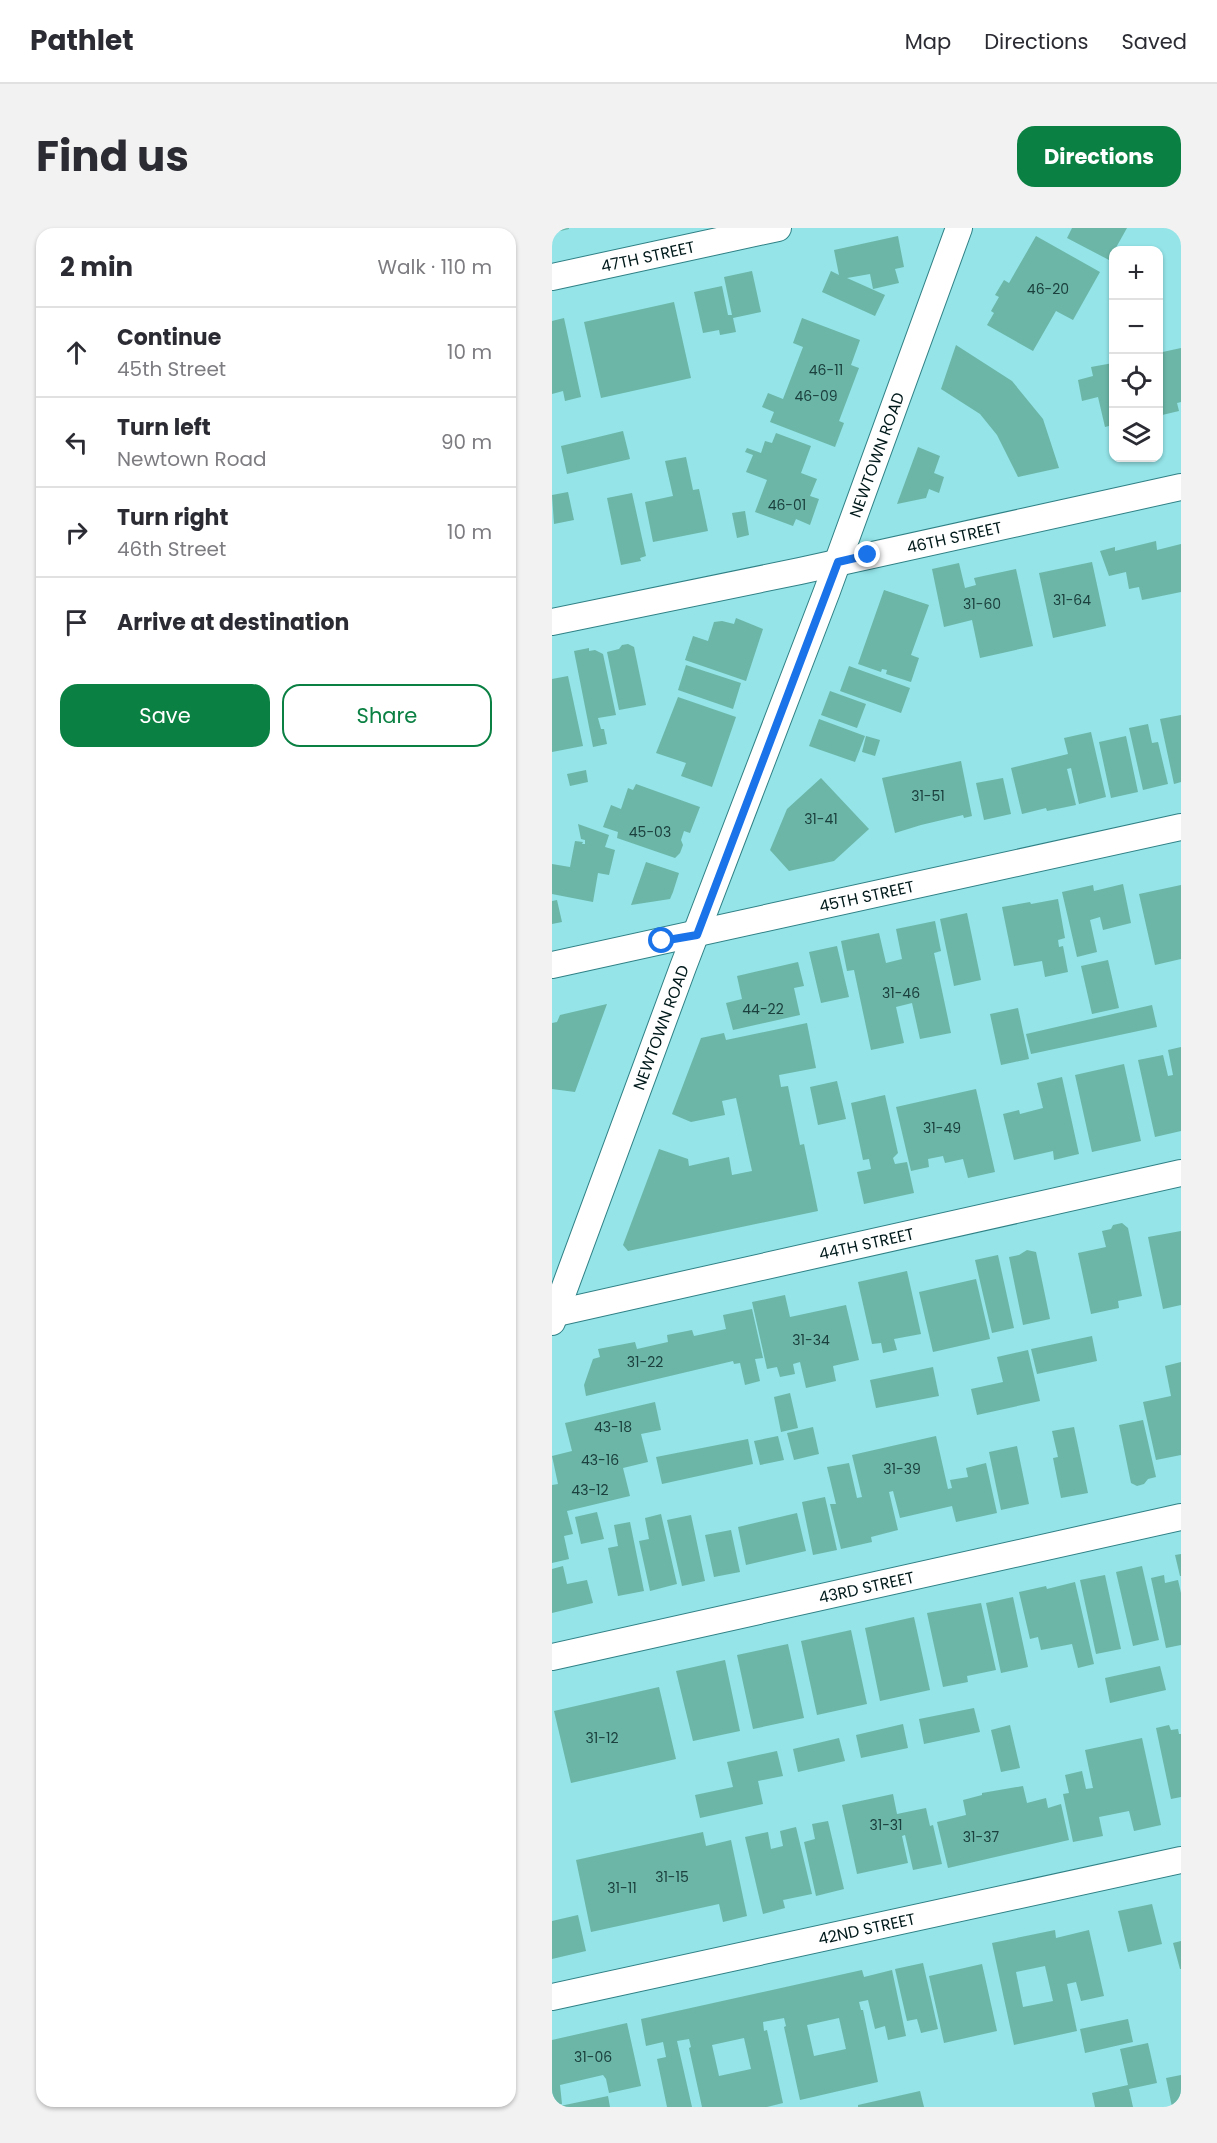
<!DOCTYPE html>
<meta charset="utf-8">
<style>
:root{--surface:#fff;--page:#f2f2f3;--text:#2b2b33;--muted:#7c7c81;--line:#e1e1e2;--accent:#0b8043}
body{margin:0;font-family:Poppins,sans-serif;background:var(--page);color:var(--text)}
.controls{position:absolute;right:18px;top:18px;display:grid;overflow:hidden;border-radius:12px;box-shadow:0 2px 4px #0004}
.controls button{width:54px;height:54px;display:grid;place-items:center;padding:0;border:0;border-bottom:2px solid var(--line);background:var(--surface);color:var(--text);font:30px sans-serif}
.stop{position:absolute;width:18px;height:18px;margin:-14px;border:4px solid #1a73e8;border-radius:50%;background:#fff}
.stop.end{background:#1a73e8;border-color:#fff;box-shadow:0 2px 6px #0008}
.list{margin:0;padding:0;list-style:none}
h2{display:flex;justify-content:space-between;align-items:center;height:78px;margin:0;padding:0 24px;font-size:26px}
h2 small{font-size:20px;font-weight:400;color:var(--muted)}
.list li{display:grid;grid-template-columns:39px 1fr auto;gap:18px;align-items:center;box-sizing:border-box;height:90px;padding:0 24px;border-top:2px solid var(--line)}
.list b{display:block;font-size:22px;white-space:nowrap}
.list p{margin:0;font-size:20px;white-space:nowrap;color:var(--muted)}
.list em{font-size:20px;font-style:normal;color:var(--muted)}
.actions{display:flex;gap:12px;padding:18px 24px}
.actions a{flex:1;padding:14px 0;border:2px solid var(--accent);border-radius:18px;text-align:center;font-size:21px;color:var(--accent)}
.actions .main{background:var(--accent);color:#fff}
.icon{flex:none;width:33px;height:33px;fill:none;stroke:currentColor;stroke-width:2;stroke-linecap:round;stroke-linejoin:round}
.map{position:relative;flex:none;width:629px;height:1879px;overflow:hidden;border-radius:18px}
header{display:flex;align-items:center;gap:36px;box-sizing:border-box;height:84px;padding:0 30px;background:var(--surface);border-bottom:2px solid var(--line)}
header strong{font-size:28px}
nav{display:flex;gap:33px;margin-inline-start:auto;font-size:21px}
.intro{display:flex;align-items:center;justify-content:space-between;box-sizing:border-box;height:144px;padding:0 36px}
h1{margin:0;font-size:42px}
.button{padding:15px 27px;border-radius:18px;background:var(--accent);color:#fff;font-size:21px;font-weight:700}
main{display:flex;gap:36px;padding:0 36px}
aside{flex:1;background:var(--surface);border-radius:18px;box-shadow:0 2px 4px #0004}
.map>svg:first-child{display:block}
</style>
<header>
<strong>Pathlet</strong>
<nav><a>Map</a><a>Directions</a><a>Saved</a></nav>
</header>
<div class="intro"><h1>Find us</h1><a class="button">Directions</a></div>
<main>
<aside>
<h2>2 min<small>Walk · 110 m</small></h2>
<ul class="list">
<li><svg class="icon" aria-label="ahead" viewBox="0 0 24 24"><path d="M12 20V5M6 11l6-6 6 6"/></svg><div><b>Continue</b><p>45th Street</p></div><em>10 m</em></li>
<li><svg class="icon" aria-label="left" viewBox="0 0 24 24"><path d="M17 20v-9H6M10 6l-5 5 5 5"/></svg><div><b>Turn left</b><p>Newtown Road</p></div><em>90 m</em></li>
<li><svg class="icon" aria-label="right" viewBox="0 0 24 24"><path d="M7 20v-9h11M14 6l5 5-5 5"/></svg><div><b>Turn right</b><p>46th Street</p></div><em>10 m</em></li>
<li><svg class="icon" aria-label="arrive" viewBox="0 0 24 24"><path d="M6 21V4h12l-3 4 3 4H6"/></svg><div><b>Arrive at destination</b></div></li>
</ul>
<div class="actions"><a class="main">Save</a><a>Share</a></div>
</aside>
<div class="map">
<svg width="629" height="1879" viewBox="0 0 629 1879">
<rect width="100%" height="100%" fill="#94e4e8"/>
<path fill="#6bb6a7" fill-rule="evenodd" d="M0,0h17v1l-17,4z
M520,0h55l-18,32 -42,-22z
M346,8l6,31 -9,2 4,14 -26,6 -3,-15 -23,4 38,17 -10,21 -53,-24 9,-21 8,4 -5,-25z
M484,8l64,36 -27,48 -17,-9 -23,40 -46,-26 7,-12 -3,-2 8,-14 -4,-2 9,-15 5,3z
M200,43l9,41 -28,6 3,14 -16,3 -1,-5 -16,3 -9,-41 28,-6 6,29h4l-8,-38z
M122,74l17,76 -90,20 -17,-76z
M12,90l17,79 -16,4 -2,-10 -11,3v-73z
M250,90l58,22 -9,25 8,3 -20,53 5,2 -9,24 -65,-25 4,-10 -12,-5 6,-14 15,6 20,-52 -10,-4z
M404,117l56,36 31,38 16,49 -41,9 -21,-42 -17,-21 -39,-25z
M629,120v54l-4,1 2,8 -21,5v-63z
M561,135v62l-8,2 -7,-30 -16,4 -4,-21 15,-4 -2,-9z
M71,203l7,28 -63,15 -6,-28z
M224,205l35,13 -10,27 16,6 -7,17 9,3 -9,26 -14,-6 -3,7 -38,-14 12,-32 -21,-8 7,-17 -8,-3 2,-4 14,5 4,-12 7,2z
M366,219l22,9 -6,17 10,4 -5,16 -10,-4 -3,9 -29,6z
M134,229l7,33 6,-1 9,42 -55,11 -8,-40 28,-6 -8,-35z
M16,264l6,28 -20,4 -2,-29z
M80,265l14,63 -6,2 1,3 -20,4 -14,-67z
M193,283l4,24 -12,3 -5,-25z
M604,313l1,9 24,-6v48l-39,8 -3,-13 -10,2 -3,-17 -17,4 -9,-25 15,-4v4z
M540,334l14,64 -53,12 -14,-65z
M407,335l6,25 11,-3 -2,-7 42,-9 17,77 -53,12 -8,-38 -28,7 -12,-58z
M332,362l45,15 -18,50 8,3 -8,24 -25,-8 1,-4 -5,-1 -1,3 -23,-8z
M184,390l27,11 -17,52 -61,-21 8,-24 15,5 6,-19 8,-1 12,3z
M76,416l6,3 12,58 -27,5 -12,-58 12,-3 3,-4z
M37,420v3l6,-1 8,4 13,61 -18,3 3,11h3l3,15 -14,3 -19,-96z
M134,437l55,18 -8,26 -55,-19z
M297,438l61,22 -9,25 -61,-22z
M16,448l15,70 -31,6v-73z
M278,463l36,13 -9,24 -36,-13z
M126,469l58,20 -24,70 -31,-11 5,-13 -30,-10z
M629,487v67l-7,2 -14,-65z
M267,491l46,17 -10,26 -46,-16z
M596,496l4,19 6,-1 10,42 -25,6 -14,-62z
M539,504l15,65 -27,7 -8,-36 -4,1 9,36 -29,6 -1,-3 -24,6 -11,-46 57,-14 -4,-16z
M314,508l14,4 -5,16 -13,-4z
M574,508l12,56 -27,6 -12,-56z
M409,533l11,55 -8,2 -1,-3 -42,10 -26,8 -13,-55z
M34,542l2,12 -18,4 -3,-12z
M269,550l48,51 -35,32 -45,10 -19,-21 17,-41z
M451,550l8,36 -27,6 -8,-37z
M84,556l64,23 -10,26 -6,-2 -3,9 2,5 -3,8 -5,5 -58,-20 1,-6 -15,-5 8,-22 10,4 7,-21 5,2z
M26,596l31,11 -4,12 10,3 -6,25 -11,-2 -5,29 -41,-8v-30l18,3 5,-26 8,1 -1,2h3v-4l-4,-1z
M94,634l33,11 -6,19 -3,7 -39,6z
M571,656l8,39 -28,7 -3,-13 -10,3 7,32 -20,5 -15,-65 31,-7 1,6z
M629,657v74l-26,6 -16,-71z
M506,671l7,39 -7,2 1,7 4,-1 5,26 -23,5 -3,-16 -28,5 -12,-59 28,-5 1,2z
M5,672l5,22 -10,2v-23z
M415,685l14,67 -27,6 -14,-67z
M383,693l6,30 -7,2 17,80 -31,6 -8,-36 -16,4 8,36 -33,7 -17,-80 -7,1 -6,-30 38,-8 7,30 16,-4 -6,-30z
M285,718l12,51 -28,6 -12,-51z
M556,732l11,48 -27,6 -11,-48z
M246,734l6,24 -10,2 6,27 -67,15 -7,-27 16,-4 -5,-23z
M55,776l-32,88 -23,-3v-66l5,-1 3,-7z
M600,777l5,22 -126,27 -5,-20z
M466,780l11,51 -28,6 -11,-51z
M255,795l9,45 -37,7 2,12 7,-1 12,59 4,-1 14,67 -190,40 -5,-6 36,-96 29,10 1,7 40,-9 3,18 20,-4 -16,-73 -14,3 3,14 -34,7 -19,-8 29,-76 23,-5 2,7z
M629,819v84l-26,6 -17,-77 25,-5 5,21 5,-1 -5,-25z
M572,836l17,77 -49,11 -17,-77z
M510,849l17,77 -25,6 -1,-9 -39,9 -11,-46 16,-4 1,4 23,-6 -6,-25z
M285,853l9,38 -28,6 -8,-38z
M424,861l19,83 -27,6 -5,-19 -18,4 -2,-7 -15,3 1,8 -18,4 -15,-64z
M333,867l13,58 -5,5 2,6 12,-2 7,31 -50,11 -7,-32 14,-3 -2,-10 -6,1 -12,-57z
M570,995l6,5 14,68 -24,5 1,7 -28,6 -13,-61 28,-6 -4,-16 9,-2 2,-4z
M629,1003v74l-18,4 -15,-72z
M475,1022l9,2 14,67 -27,6 -14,-68 10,-2z
M446,1027l16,73 -22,5 -17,-73z
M355,1043l14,63 -27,5 3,11 -14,3 -2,-10 -9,1 -14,-62z
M424,1051l14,60 -57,13 -14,-60z
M233,1067l5,22 56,-12 13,55 -26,6 3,15 -30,7 -6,-26 -7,2 2,10 -15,3 -3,-10 -10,2 -15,-67z
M200,1081l11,49 -8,1 5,22 -15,4 -5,-22 -6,1 -1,-3 -147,35 -2,-11 9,-26 7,-2 -2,-8 37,-7 2,7 31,-7 -1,-7 25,-5 2,6 32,-7 -3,-14z
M540,1108l5,25 -60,13 -6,-25z
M476,1122l12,51 -63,14 -6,-26 32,-7 -6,-25z
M629,1134v93l-25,5 -13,-58 28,-6 -6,-30z
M381,1139l6,29 -63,12 -6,-28z
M238,1165l8,35 -17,4 -7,-35z
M103,1174l6,28 -20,4 7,28 -25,6 7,28 -63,15 6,23 -9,2 5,23 -17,4v-78l6,-1 -6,-28 20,-5 -7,-28z
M591,1192l13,57 -8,2 -4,5 -7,2 -6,-3 -12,-58z
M261,1199l6,27 -25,6 -7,-27z
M522,1199l14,66 -27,5 -8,-40 5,-1 -6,-26z
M226,1208l6,24 -24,5 -6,-24z
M384,1208l12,53 4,-1 -2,-8 18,-3 -2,-9 20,-5 11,50 -41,9 -4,-16 -52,12 -7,-27 -4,1 9,38 -27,7 1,5 -31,7 -11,-45h6l-9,-37 22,-4 8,35 5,-1 -10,-42z
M196,1211l5,25 -91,20 -6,-27z
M465,1218l12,58 -28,6 -12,-58z
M273,1269l12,53 -24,5 -11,-53z
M45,1284l7,27 -23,5 -6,-27z
M245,1285l9,38 -60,14 -8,-38z
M109,1286l16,70 -27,7 -11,-50 10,-2 -4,-21z
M139,1287l14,66 -23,5 -15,-66z
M78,1294l14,69 -26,5 -10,-48 10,-2 -4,-21z
M179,1302l9,42 -26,5 -9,-42z
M629,1326v22h-1l-5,-21z
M11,1338l4,18 20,-4 6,23 -41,10v-44z
M590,1338l17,74 -26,6 -17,-74z
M553,1347l16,74 -25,5 -16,-74z
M612,1347l1,8 13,-3 3,13v52l-15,3 -15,-70z
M523,1354l19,82 -16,4 -6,-24 -31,6 -3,-13 -8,2 -11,-47 27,-6 1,3z
M461,1369l15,70 -27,6 -15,-70z
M429,1375l15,67 -29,6 1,6 -25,5 -16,-74z
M362,1389l16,73 -50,11 -15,-73z
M299,1402l16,74 -50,11 -16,-74z
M236,1416l16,74 -51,11 -16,-74z
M173,1432l15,71 -47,10 -17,-70z
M608,1438l6,24 -56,13 -5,-25z
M107,1459l17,72 -105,24 -17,-72z
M422,1480l6,24 -56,12 -5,-25z
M351,1496l5,24 -47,10 -5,-23z
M458,1497l10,43 -19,4 -10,-42z
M617,1497l2,5 7,-1 1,5h2v63l-10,2 -15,-71z
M287,1510l6,23 -47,11 -5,-23z
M590,1510l19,87 -27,6 -5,-20 -30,6 4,19 -30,6 -10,-48 6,-1 -4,-18 17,-4 4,18 7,-1 -8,-38z
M225,1523l6,25 -25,5 5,23 -63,14 -5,-23 38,-8 -6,-25z
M471,1558l4,17 19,-5 2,10 13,-4 8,36 -121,28 -11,-46 29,-7 -3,-15 19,-5v-2z
M341,1566l4,20 29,-6 4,18 3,-1 9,39 -29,6 -8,-35 -3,1 6,27 -51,11 -15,-69z
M276,1593l16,68 -28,7 -12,-54 11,-3 -3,-15z
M244,1599l16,67 -29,6 2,8 -22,6 -18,-77 23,-5 3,17 12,-3 -3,-15z
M151,1604l3,14 25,-6 16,76 -24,6 -4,-18 -128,28 -15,-72z
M600,1676l10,40 -34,8 -10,-41z
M26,1687l8,36 -34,8v-38z
M503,1702l1,8 33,-8 15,66 -23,5 -5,-19 -9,2 10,47 -63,14 -22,-102zM493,1738l8,35 -30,6 -7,-35z
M629,1713v28h-1l-7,-26z
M371,1735l15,66 -17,4 -4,-14 -10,2 -12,-52z
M430,1736l15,67 -53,12 -15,-67z
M310,1742l2,7 28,-7 14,66 -18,4 -3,-14 -10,3 -7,-29 -9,2 2,8h2l15,72 -78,18 -16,-73 2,-1 -2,-8 -21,4 1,9 3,-1 16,73 -16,4h-65l-13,-59 2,-1 -2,-8 -12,2 15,66h-25l-10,-48 9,-2 -3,-15 -17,4 -5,-27zM287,1790l7,31 -32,7 -7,-31zM192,1810l7,31 -32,7 -7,-31z
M576,1791l5,23 -48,11 -5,-24z
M75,1795l14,63 -32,7 -3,-14 -3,-4 -43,10 2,19 -10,2v-66z
M596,1815l9,40 -28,6 4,18h-38l-3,-14 36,-8 -8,-36z
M629,1847v32h-9l-6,-29z
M368,1863l4,16h-66v-2z
M56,1868l2,11h-49l-1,-1z"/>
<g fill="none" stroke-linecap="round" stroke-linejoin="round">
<defs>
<g id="minor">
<path id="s1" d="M0,49l226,-49"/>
<path id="s2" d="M0,394l248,-51 381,-84"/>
<path id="s3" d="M0,737l629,-138"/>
<path id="s4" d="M0,1086l629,-141"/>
<path id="s5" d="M0,1094l131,-355 144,-376 132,-363"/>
<path id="s6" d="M0,1429l629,-140"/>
<path id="s7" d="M0,1769l629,-137"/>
</g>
</defs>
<use href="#minor" stroke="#2f8186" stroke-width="28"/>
<use href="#minor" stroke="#fff" stroke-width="26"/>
</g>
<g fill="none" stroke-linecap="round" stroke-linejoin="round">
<path stroke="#1a73e8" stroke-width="8" d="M110,713l35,-6 141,-373 30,-7"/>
</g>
<g text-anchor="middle" stroke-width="4.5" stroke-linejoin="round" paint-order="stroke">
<g font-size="14" fill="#1c403d">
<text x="496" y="66">46-20</text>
<text x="274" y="147">46-11</text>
<text x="264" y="173">46-09</text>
<text x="235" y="282">46-01</text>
<text x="520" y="377">31-64</text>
<text x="430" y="381">31-60</text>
<text x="376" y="573">31-51</text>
<text x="269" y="596">31-41</text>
<text x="98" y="609">45-03</text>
<text x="349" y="770">31-46</text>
<text x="211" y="786">44-22</text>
<text x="390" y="905">31-49</text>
<text x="259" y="1117">31-34</text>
<text x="93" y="1139">31-22</text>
<text x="61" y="1204">43-18</text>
<text x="48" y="1237">43-16</text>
<text x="350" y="1246">31-39</text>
<text x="38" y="1267">43-12</text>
<text x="50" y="1515">31-12</text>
<text x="334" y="1602">31-31</text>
<text x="429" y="1614">31-37</text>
<text x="120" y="1654">31-15</text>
<text x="70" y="1665">31-11</text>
<text x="41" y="1834">31-06</text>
</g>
<g font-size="16" fill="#01191a" stroke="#a1f2f6">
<text dy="6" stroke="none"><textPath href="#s1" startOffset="98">47TH STREET</textPath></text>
<text dy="6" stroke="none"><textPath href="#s5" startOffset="926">NEWTOWN ROAD</textPath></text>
<text dy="6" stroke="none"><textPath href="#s2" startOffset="411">46TH STREET</textPath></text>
<text dy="6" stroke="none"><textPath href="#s3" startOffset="322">45TH STREET</textPath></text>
<text dy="6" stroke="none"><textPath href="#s5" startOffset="314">NEWTOWN ROAD</textPath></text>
<text dy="6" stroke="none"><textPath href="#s4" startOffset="322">44TH STREET</textPath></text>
<text dy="6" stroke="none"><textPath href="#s6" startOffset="322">43RD STREET</textPath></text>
<text dy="6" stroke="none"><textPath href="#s7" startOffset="322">42ND STREET</textPath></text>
</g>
</g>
</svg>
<div class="controls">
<button>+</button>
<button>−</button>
<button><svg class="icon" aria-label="locate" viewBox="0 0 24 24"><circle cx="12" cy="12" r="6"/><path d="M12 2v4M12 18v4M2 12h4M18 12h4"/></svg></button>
<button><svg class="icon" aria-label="layers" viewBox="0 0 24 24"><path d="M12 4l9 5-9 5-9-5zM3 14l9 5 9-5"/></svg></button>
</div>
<div class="stop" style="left:110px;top:713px"></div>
<div class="stop end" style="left:316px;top:327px"></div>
</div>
</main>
